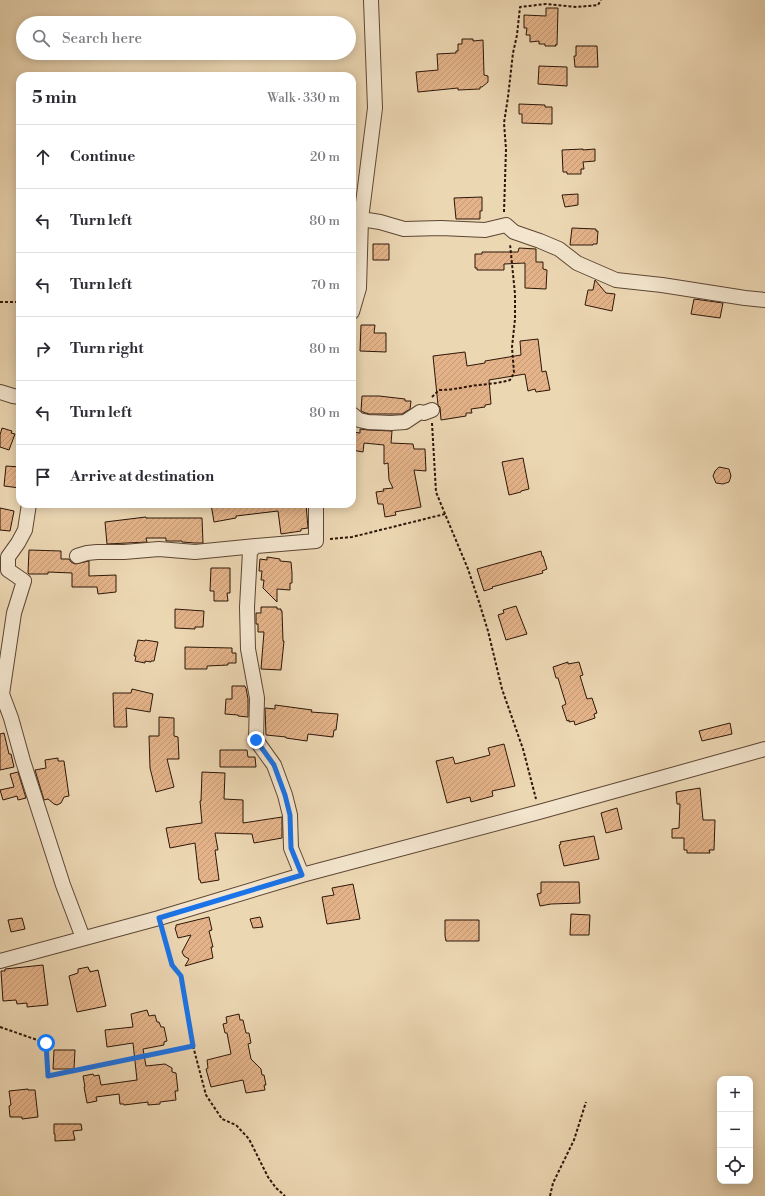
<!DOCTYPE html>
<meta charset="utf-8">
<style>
:root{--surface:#fff;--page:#f2f2f3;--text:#2b2b33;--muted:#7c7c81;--line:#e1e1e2}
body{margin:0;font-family:"Libre Bodoni",serif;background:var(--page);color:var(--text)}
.controls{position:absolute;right:12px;bottom:12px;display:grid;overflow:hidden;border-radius:8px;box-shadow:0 2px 10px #0003}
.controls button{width:36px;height:36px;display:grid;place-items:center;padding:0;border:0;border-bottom:1px solid var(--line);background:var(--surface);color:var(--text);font:20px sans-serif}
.stop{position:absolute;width:12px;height:12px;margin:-9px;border:3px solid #1a73e8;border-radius:50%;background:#fff}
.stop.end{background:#1a73e8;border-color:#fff;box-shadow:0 1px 4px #0008}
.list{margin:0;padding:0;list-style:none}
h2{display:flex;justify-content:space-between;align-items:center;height:52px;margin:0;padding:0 16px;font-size:17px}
h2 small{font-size:13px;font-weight:400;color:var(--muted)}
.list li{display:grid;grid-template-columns:26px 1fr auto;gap:12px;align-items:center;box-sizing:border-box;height:64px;padding:0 16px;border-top:1px solid var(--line)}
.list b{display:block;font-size:15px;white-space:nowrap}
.list em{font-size:13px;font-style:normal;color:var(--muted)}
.icon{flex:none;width:22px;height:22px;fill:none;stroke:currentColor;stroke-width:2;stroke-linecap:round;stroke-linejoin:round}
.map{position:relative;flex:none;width:765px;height:1196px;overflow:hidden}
.search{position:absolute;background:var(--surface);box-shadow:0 2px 10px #0003;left:16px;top:16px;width:340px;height:44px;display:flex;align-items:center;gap:10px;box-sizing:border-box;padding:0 14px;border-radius:22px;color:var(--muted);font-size:15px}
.panel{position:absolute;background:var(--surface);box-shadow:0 2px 10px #0003;left:16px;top:72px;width:340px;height:436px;border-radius:12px}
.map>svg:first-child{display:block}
</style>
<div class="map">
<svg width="765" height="1196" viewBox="0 0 765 1196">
<defs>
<pattern id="building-hatch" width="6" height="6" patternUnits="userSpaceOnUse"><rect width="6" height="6" fill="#e4b389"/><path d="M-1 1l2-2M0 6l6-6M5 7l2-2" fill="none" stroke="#c49975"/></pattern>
</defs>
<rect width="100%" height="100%" fill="#ecd7b3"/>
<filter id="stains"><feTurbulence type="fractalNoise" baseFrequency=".005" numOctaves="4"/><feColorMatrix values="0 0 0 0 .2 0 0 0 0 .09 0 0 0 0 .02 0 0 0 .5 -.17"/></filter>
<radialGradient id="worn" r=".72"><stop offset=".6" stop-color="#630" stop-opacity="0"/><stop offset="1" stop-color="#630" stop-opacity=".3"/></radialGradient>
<path fill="url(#building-hatch)" stroke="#2d1608" d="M546,8h12l-1,37h-2l1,1h-11v-2h-6v-3l-9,1v-7h-4l1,-7h-3v-13l22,1z
M462,39h11v2l10,-1 1,35 4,1v6l-6,5h-2v2l-22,1v-2l-40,4 -2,-20 22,-2 -1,-16 19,-1v-2h2v-7h4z
M576,46h21l1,21h-23l-1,-11h2z
M539,66l28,1v19l-29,-2z
M519,104l26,1v2h7v17l-30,-1v-9h-3z
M583,149v1l12,-1v12l-12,1 1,7h-3v5h-14v-2h-4l-1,-22z
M578,194v11l-13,2 -3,-12z
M482,197v14h-2v8h-24l-2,-21z
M572,228l24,1v2h2l-1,13h-4v1h-23z
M373,244h16v16h-16z
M519,248l17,1v13h7v7l4,1 -1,19 -21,-1v-25l-21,1v6h-27v-2h-2v-14h7v-2h36z
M595,280l11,13 9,1 -3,17 -27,-6 3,-15h5z
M694,299l29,4 -3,15 -29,-4z
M361,325h14l-1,8h12v19l-26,-1z
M538,339l4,33 4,-1 4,19 -14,2 -1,-3 -7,2 -3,-17 -36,6 2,24 -6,1v2l-14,2 1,4h-6v3l-25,4 -1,-13 -2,-2 -5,-49 32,-4 2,14 18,-3v-2l36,-6 -1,-14z
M362,396h17l26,3v2h6l-1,8 -8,5h-33l-6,-2 -2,-1z
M2,428l10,3 -1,2 4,1 -6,16 -9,-3v-12z
M360,429l8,1 24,1 -1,12 22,1 1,5h11l1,22 -12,-1 7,37 -26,5 1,3 -11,2 -2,-13h-5l-2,-12 8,-1 -1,-2 10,-1 -4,-8 -1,-17 -4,1v-19l-20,-2 -1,9 -11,-2v-18l8,1z
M523,458l6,31 -8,2v1l-12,3 -7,-33z
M6,466l14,1v21l-16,-2z
M719,467l10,2 2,7 -2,6 -6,2 -7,-1 -3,-7 2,-5z
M211,504h95l2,24 -7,1v2l-20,3 -3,-23 -42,5v2l-22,4z
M0,508l14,3 -4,20 -10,-1z
M146,517v1h56l1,25h-8l-13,-1v-1h-16v-3h-20l1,4 -40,2 -2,-22z
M29,550l32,1v8h8l2,3 4,2 14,-3v15l27,-1v17l-18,2 -1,-7h-25v-14l-24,-1v2h-19l-1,-1z
M541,551l1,5h1l4,13 -5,2 1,2 -51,14 1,1 -9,3 -7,-22z
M267,557l13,2v2l11,1 1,11v10h-2v7l-13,-1v13l-14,-14 1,-8h-3l1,-9h-3l1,-12 7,1z
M211,568h19v25h-3l1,8h-14v-10h-4z
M516,606l11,28 -21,6 -8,-25 6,-2 -1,-3z
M261,607h16v2h4v2h1l1,30h1l-3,29 -20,-1 3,-37h-6v-8h-2v-11h5z
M175,609l29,2 -1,16h-8v2l-20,-1z
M138,640l7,1v-1l13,2 -4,19h-3v1l-6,-1v2l-10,-2 1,-5h-2z
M185,647l47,1v5h4v10h-8v2l-21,1v3h-22z
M568,662v2l11,-2 4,13 -3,1 7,23 5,-1 5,15 -3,1 1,4 -20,7 -1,-4 -5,1v-2l-2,1 -5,-15 4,-2 -8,-26h-2l-3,-11z
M232,686h13v1l1,1 2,11v18l-10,-1v-1l-13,-1 1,-15h6z
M132,689l21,5 -3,18 -24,-4 1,19h-13l-1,-34h18z
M275,705l37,5 -1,2 27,2 -2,16h-2l-1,7 -25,-3 -1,7 -21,-3v-1l-20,-2 -1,-27 10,1z
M159,717l15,1v18l4,1 1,22h-12l7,28 -18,5 -6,-24 -1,-32h10z
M730,723l2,11 -30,7 -3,-10z
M4,733l5,21h2l3,13 -14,3v-36z
M504,744l11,42 -23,5 1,5 -22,6 -1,-5 -23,6 -11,-42 17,-4 2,7 35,-9 -2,-7z
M220,750h27l1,7h7l1,10h-36z
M58,758v3h6l5,35 -5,1 -3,6 -4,2 -3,-1 -6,-5 -4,1 -9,-30 11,-2 -1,-8z
M18,772l8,26 -8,2 -1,-4 -14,4 -3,-10 14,-3 -4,-13z
M202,772l23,1 -1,26 19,1v23l39,-6v21l-28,5 -2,-9 -37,-1 3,17h-3l4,30 -18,3 -1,-3h-1l-4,-37 -25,5 -4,-20 36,-5 -2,-22h1z
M700,788l3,32h12l-1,30h-5l1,3h-23v-3h-3v-12h-12v-9l7,-1 1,-24h-3l-1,-12z
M617,808l5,21 -16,4 -5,-20z
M594,836l5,23 -35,7 -5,-21 2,-1 -1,-2z
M541,882h38l1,21 -29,1 -11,2 -3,-12 4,-1z
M353,884l7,35 -33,5 -5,-27 12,-2 -2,-7z
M571,914l19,1 -1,20h-19z
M209,917l3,13 -3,1 4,16h-2l2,11 -28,8 4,-7 -5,-3 -2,-4 9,-17 -13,3 -3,-10 1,-1v-2z
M260,917l3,10 -10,1 -3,-9z
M22,918l3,11 -14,3 -3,-12z
M445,920h34v21h-33l-1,-5z
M43,965l5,40 -21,2v-4l-10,1 -1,-4 -13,1 -2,-30h4v-2z
M88,967l1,3h1v2l8,-2 8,36 -29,6 -8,-36 9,-3v-4z
M147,1010l2,6 6,-1 2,7h2l2,5h3l3,14 -3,1v3l-21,4 3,17 19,-2 7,4v4l4,1 2,18h-3l1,9 -16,2v2l-12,1v-3l-24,3v-1h-4l-1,-10 -23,3 1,4 -10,2 -3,-16h1l-2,-11 10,-2 1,2 5,-1 2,10 36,-5 -4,-37 -26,4 -2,-17 28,-3 -2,-13z
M239,1014l1,6h3l3,13h3l2,10 -3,1 3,15 10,10 1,6h2l2,10h-2l1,5 -19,3 -3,-13 -32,7 -5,-18 2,-1 -1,-8 24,-6 -4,-21h-2l-2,-9 4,-1 -1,-6z
M54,1050h21l-1,19h-21z
M28,1089v1h7l3,27 -16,2v-2h-12l-1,-11 2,-1 -2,-14z
M54,1124h27l1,6 -9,1 2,9 -20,1v-7h-1z"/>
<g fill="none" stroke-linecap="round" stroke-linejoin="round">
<defs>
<path id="minor" d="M361,219l19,3 24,7 37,-1 44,2 21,-5 8,7 26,9 19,8 18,14 39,17 46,5 83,13 20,2
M352,312l7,-24 2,-69 14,-111 -4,-108
M0,392l13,4 7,1
M352,414l7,6 9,2 23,1 14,-1 15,-10 4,1 8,-3
M29,504l-4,26 -7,13 -10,14v13l16,11 -10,32 -12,81 9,24 12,43 40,124 20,53
M77,556l10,-3 10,-1h27l35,-3 36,3 61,-6
M302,875l-11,-27 -1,-33 -5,-20 -11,-30 -18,-25 1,-42 -9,-49 -1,-42 3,-56 6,-5 60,-5v-37
M0,961l159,-43 143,-43 237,-63 226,-63"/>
</defs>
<use href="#minor" stroke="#5d4633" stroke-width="16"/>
<path stroke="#2d1608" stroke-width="2" stroke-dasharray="3 2" stroke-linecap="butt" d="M504,212l2,-63 -2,-26 4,-26 5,-44 4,-18 3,-28 26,-3 31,3 21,-2 3,-5
M0,302h20
M432,397l7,-7c11,0 21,-2 32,-4 13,-2 26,-2 39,-6l4,-7 -2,-26 3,-28v-25l-5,-50
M432,423l4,69 9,22
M330,539l22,-2 93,-23 23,55 11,33 9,29 14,58 21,60 13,50
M0,1027l46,16 2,33 145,-30 -12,-71 -9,-10 -10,-35
M193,1046l13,49 16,24 14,6 13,14 19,38 8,11 9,8
M550,1196l3,-13 21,-43 12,-38"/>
<use href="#minor" stroke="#f3e5ce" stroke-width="14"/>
</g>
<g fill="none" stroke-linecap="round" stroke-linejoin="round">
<path stroke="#1a73e8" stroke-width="5" d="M46,1043l2,33 145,-30 -12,-70 -9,-11 -13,-47 143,-43 -11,-27 -1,-33 -5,-20 -11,-30 -18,-25"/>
</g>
<rect width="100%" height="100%" filter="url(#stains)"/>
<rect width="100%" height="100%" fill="url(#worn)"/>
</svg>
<div class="controls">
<button>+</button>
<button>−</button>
<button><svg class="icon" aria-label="locate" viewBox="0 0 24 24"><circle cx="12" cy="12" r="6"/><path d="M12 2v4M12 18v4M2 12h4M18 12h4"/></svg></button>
</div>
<div class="stop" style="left:46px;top:1043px"></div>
<div class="stop end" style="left:256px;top:740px"></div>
<div class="search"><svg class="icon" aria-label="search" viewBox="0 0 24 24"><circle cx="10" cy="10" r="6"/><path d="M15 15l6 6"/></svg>Search here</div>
<section class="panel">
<h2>5 min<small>Walk · 330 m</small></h2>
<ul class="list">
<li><svg class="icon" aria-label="ahead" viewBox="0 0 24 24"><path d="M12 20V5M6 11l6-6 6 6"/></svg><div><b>Continue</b></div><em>20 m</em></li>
<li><svg class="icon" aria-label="left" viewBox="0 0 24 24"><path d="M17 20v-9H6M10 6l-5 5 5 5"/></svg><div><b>Turn left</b></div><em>80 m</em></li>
<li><svg class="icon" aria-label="left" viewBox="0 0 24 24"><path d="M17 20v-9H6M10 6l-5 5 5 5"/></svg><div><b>Turn left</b></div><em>70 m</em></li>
<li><svg class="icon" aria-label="right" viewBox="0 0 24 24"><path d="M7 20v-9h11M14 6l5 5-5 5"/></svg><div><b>Turn right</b></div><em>80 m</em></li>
<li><svg class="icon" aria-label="left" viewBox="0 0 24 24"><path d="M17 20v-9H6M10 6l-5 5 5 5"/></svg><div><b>Turn left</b></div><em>80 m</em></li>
<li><svg class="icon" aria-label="arrive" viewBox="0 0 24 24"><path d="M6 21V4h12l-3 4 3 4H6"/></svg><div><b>Arrive at destination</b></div></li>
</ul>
</section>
</div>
